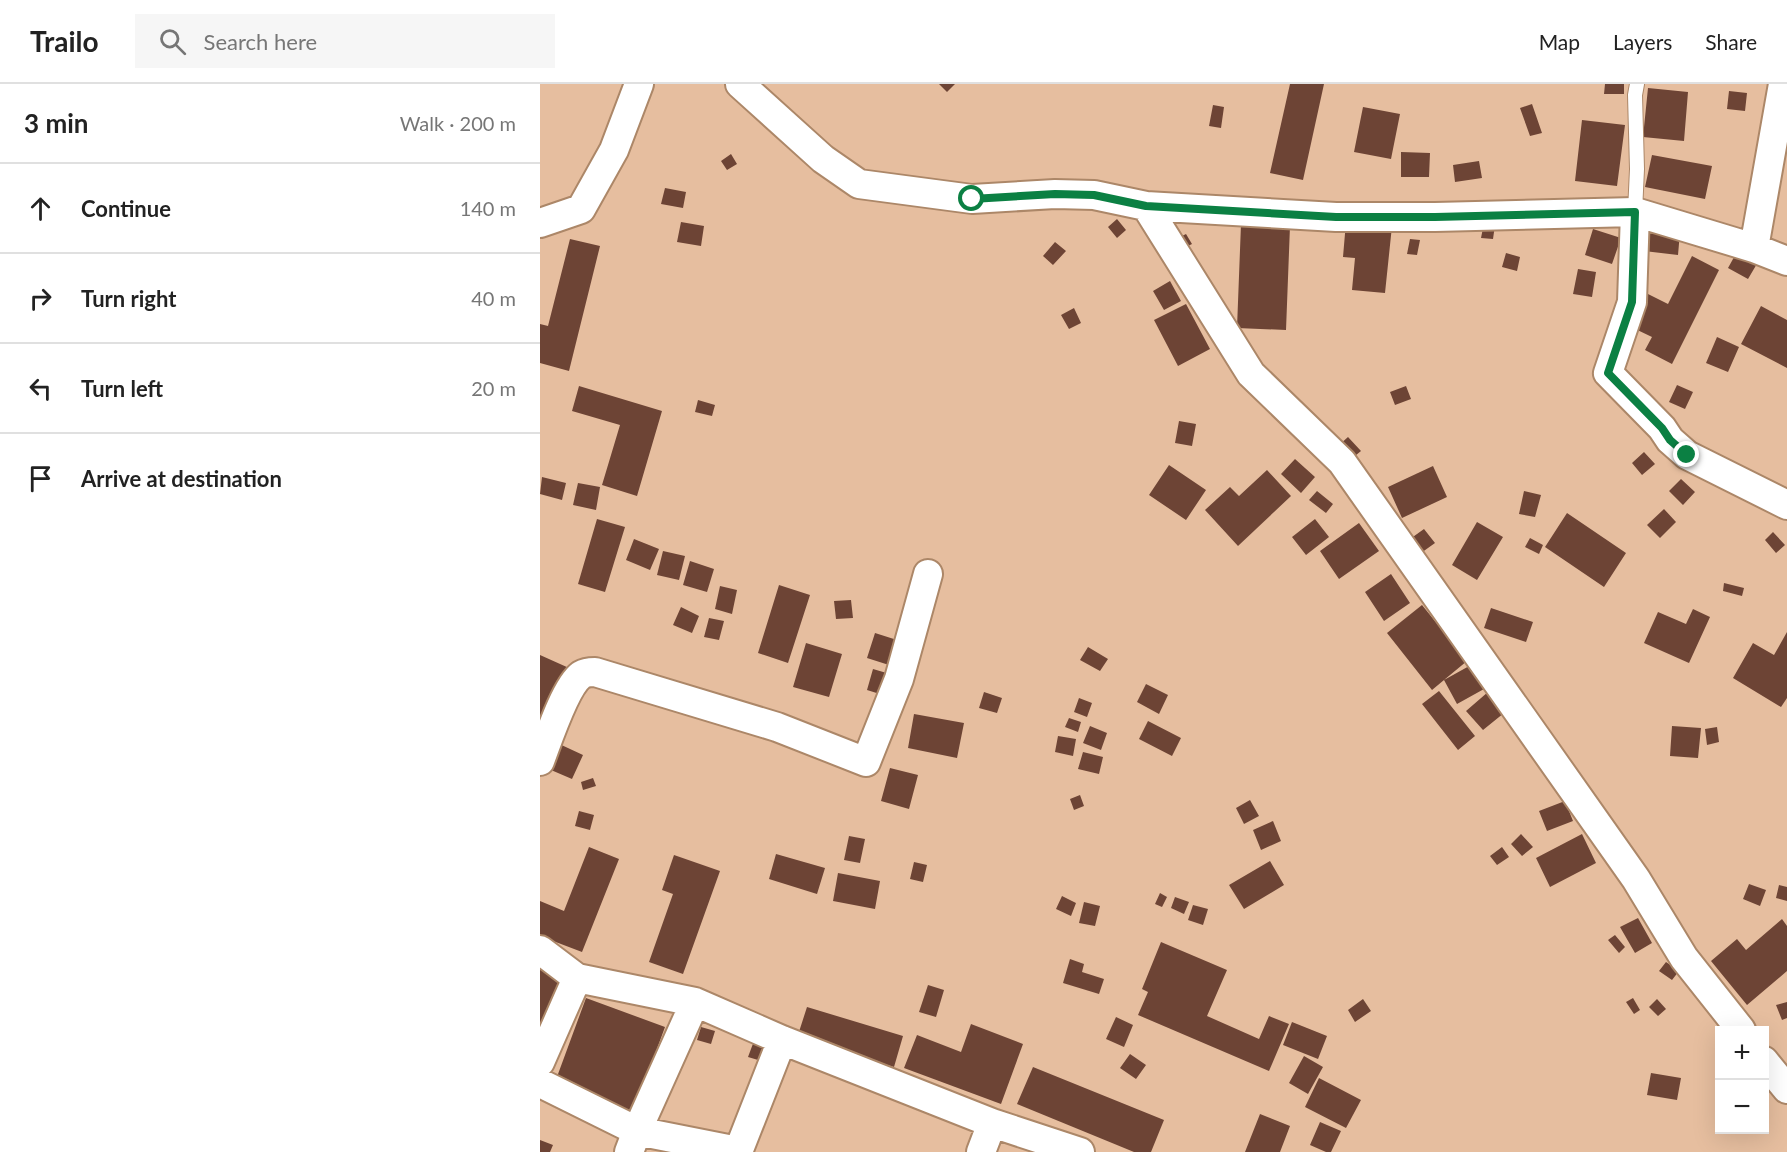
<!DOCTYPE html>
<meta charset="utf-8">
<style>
:root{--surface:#fff;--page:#f6f6f6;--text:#222;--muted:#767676;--line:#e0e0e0}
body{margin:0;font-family:Lato,sans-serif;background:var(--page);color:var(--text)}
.controls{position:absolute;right:18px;bottom:18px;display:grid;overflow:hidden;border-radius:0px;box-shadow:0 6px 24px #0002}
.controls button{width:54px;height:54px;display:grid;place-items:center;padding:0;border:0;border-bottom:2px solid var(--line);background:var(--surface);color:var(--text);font:30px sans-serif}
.stop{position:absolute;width:18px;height:18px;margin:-14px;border:4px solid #0b8043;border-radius:50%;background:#fff}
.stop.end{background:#0b8043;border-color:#fff;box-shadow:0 2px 6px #0008}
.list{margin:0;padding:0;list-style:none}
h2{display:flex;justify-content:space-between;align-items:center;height:78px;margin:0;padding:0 24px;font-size:26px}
h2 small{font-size:20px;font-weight:400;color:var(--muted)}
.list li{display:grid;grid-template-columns:39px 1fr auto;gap:18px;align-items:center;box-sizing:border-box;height:90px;padding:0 24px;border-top:2px solid var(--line)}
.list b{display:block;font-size:22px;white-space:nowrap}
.list em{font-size:20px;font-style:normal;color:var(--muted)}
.icon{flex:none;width:33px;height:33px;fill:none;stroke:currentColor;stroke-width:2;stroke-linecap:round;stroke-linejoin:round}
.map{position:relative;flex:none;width:1247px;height:1068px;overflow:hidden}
header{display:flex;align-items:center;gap:36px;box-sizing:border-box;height:84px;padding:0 30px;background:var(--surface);border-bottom:2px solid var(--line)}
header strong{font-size:28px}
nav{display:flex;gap:33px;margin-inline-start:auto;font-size:21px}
.search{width:420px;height:54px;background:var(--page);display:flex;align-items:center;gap:15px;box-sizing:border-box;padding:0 21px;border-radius:0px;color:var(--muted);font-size:22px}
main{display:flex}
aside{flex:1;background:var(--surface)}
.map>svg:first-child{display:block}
</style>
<header>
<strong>Trailo</strong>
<div class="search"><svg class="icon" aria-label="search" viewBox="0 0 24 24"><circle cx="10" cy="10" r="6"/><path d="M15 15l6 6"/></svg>Search here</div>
<nav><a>Map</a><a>Layers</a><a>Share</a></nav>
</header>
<main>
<aside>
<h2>3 min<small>Walk · 200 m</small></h2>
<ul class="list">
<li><svg class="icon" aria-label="ahead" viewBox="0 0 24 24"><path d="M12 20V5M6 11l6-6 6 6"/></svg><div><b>Continue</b></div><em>140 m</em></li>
<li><svg class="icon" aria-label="right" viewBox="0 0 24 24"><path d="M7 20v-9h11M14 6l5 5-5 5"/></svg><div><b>Turn right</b></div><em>40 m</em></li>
<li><svg class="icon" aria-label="left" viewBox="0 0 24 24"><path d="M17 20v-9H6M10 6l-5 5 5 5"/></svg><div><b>Turn left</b></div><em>20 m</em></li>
<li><svg class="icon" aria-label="arrive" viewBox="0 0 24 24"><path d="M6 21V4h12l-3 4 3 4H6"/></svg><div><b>Arrive at destination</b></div></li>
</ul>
</aside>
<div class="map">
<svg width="1247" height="1068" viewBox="0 0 1247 1068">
<rect width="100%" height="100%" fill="#e6be9f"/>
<path fill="#6d4435" d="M399,0h16l-8,8z
M750,0h34l-21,96 -33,-7z
M1065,0h19v10h-20z
M1108,4l40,4 -4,49 -41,-4z
M1189,7l18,2 -2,18 -18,-2z
M992,20l10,29 -12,3 -10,-28z
M673,21l11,2 -3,21 -12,-2z
M823,23l37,7 -9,45 -37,-7z
M1042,36l43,5 -8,61 -42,-5z
M861,68l29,1 -1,24h-28z
M191,70l6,10 -10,6 -6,-9z
M1112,71l60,11 -7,33 -60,-12z
M939,77l3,17 -27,4 -2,-17z
M125,104l21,4 -3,16 -22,-4z
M577,135l9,11 -9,8 -9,-11z
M141,138l23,4 -3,20 -24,-4z
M806,138l46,4 -7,67 -33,-3 3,-32 -12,-1z
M944,139l11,2 -2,14 -12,-1z
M701,140l49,2 -4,104 -49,-2z
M1053,145l28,9 -9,26 -27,-9z
M1106,145l34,3 -2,23 -34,-4z
M646,150l6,10 -8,4 -6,-10z
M30,155l30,7 -31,125 -29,-8v-39l8,2z
M870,155l10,1 -3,15 -10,-1z
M515,158l11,9 -13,14 -10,-9z
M1198,166l20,12 -10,17 -20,-11z
M966,169l14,4 -3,14 -15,-4z
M1152,172l27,14 -47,94 -27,-14 7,-13 -23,-11 17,-33 22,11z
M1038,185l18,3 -4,25 -19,-3z
M630,197l11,20 -17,9 -11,-19z
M646,220l24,45 -32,17 -24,-46z
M1221,222l26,14v48l-46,-24z
M534,224l7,15 -12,6 -8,-14z
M1177,253l22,10 -11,25 -22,-9z
M1137,301l16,7 -8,17 -16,-7z
M39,302l83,25 -25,85 -35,-11 18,-60 -48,-14z
M866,302l5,13 -16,6 -5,-13z
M158,316l17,5 -3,11 -17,-4z
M639,337l17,3 -4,22 -17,-3z
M808,353l13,14 -11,9 -12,-14z
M1104,368l11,12 -13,11 -10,-12z
M755,375l20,18 -14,16 -20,-19z
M629,381l37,25 -20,30 -37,-25z
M893,382l14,31 -45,21 -14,-31z
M727,386l24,26 -53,50 -33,-36 25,-23 9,9z
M2,393l24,6 -4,17 -22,-6z
M1141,395l14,13 -12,13 -14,-14z
M38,399l22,4 -4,23 -23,-5z
M777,407l16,13 -7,9 -17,-13z
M984,407l17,4 -6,22 -16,-3z
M1124,425l12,13 -16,16 -13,-13z
M1027,429l59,40 -22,34 -59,-40z
M57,435l28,8 -20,65 -27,-8z
M775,435l14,18 -23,18 -14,-18z
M937,438l26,15 -26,43 -25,-15z
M819,439l20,28 -40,28 -19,-28z
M884,445l11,14 -14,10 -11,-14z
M1233,448l12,13 -9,8 -11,-13z
M990,454l13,7 -4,9 -14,-7z
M94,455l25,10 -9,21 -24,-10z
M123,467l22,5 -6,24 -22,-5z
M150,477l24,8 -7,23 -24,-7z
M851,490l19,29 -26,18 -19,-29z
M1184,499l20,5 -2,8 -19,-5z
M239,501l31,10 -22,68 -30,-10z
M180,502l17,4 -5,24 -17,-5z
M311,516l2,18 -17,1 -2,-18z
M882,521l45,56 -23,19 27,-15 13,24 -27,15 -13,-24 -12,10 -45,-57z
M141,523l18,9 -7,17 -19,-8z
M951,524l42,14 -7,20 -42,-14z
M1153,525l17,8 -21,46 -45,-20 14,-31 28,12z
M169,534l15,3 -5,19 -15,-3z
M1247,548v66l-6,9 -48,-29 20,-35 21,12z
M335,549l22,7 -8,25 -22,-7z
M266,559l36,11 -13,43 -36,-10z
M548,563l20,12 -8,12 -20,-11z
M0,571l29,13 -29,70z
M333,585l17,5 -7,21 -16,-5z
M606,600l22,11 -9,19 -22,-12z
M899,607l36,45 -17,14 -36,-46z
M444,608l18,6 -5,15 -18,-5z
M948,608l16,21 -21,17 -17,-19z
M539,614l13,5 -5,14 -13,-5z
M374,630l50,9 -7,35 -49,-10z
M529,634l12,4 -3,10 -13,-5z
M608,637l33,17 -9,18 -33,-17z
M550,642l17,7 -6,17 -18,-7z
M1132,642l29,2 -3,30 -28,-2z
M1177,643l2,15 -12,3 -2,-16z
M518,652l18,3 -3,17 -18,-4z
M15,658l28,13 -11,24 -28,-12z
M543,668l20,5 -4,17 -21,-5z
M350,684l28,7 -9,34 -28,-8z
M53,694l3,8 -13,4 -2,-8z
M540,711l4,11 -10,4 -4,-11z
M710,716l9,16 -15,8 -8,-16z
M1025,717l8,20 -26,10 -8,-20z
M39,727l15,4 -4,15 -15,-4z
M733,737l8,20 -20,9 -8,-20z
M981,750l12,13 -11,9 -11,-12z
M1042,750l14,29 -46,24 -14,-29z
M309,752l16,3 -5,24 -16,-3z
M49,763l30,12 -37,93 -42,-16v-35l24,10z
M962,763l7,10 -12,8 -7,-9z
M236,770l49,14 -8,26 -48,-15z
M134,771l46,16 -37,103 -34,-12 24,-68 -11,-4z
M730,777l14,24 -40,24 -15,-24z
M374,778l13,3 -4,17 -13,-3z
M298,789l42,8 -5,28 -42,-8z
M1209,800l17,6 -6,16 -17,-7z
M1239,801l8,2v14l-11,-3z
M620,809l7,4 -5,10 -7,-3z
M522,812l14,7 -5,13 -15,-7z
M635,813l14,5 -5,12 -13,-6z
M544,818l16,4 -5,20 -16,-3z
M653,821l15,4 -5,16 -15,-5z
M1098,834l14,25 -17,10 -15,-26z
M1242,835l5,7v45l-40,34 -36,-44 26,-22 9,11z
M1075,851l10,12 -6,6 -11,-13z
M621,858l66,28 -20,46 52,23 10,-23 20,8 -20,47 -131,-56 10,-23 -6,-3z
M530,875l14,5 -2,8 22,7 -5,15 -36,-11z
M1126,878l13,9 -7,9 -13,-9z
M0,885l23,9 -23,60z
M388,901l16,5 -8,27 -17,-5z
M46,914l79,29 -32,87 -79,-29z
M1093,914l7,12 -6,4 -8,-12z
M823,915l8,12 -16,11 -7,-12z
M1117,915l9,10 -8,7 -9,-9z
M1247,918v16l-5,2 -6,-15z
M267,923l96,29 -9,31 -97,-29z
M576,933l17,8 -9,22 -18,-8z
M752,938l35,14 -9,23 -35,-14z
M431,940l52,20 -22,60 -97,-36 13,-33 44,17z
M161,943l14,4 -4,13 -14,-4z
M214,957l17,6 -6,15 -17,-5z
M590,970l16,11 -10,14 -16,-11z
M764,972l19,11 -15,27 -19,-11z
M493,983l131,53 -13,32h-17l-117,-48z
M1111,989l30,5 -4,22 -30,-5z
M779,994l42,22 -15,28 -41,-21z
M720,1030l30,12 -10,26h-35z
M780,1038l21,9 -10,21h-5l-16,-7z
M0,1056l13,5 -3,7h-10z"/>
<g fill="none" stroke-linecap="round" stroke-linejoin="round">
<defs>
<path id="service" d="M1095,128l2,-43 -2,-74 2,-11"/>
<path id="minor" d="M200,0l83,75 36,25 113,15 83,-5 39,1 52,11 105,168 91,88 294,417 48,79 57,72
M606,122l190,11h99l200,-5 119,36 33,13
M1095,128l-3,90 -24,71 54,55 8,12 17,15 100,50
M0,139l41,-14 33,-59 25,-66
M1214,164l29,-164
M0,677c8,-21 25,-74 41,-86 5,-3 9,-3 14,-3l182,55 89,35 33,-83 29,-105
M0,866l37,28 118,24 87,38 210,83 88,29
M1224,977l23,28
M0,978l37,-84
M0,999l97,48 101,20
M89,1068l8,-21 58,-129
M198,1068l44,-112
M441,1068l11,-29"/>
</defs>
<use href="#service" stroke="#ac8768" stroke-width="16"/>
<use href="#minor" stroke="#ac8768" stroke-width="32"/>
<use href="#service" stroke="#fff" stroke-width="14"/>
<use href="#minor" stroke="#fff" stroke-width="28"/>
</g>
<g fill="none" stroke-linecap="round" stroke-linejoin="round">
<path stroke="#0b8043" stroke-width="8" d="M432,115l83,-5 39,1 52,11 190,11h99l200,-5 -3,90 -24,71 54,55 8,12 17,15"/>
</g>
</svg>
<div class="controls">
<button>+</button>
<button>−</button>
</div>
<div class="stop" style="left:432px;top:115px"></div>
<div class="stop end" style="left:1147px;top:371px"></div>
</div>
</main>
